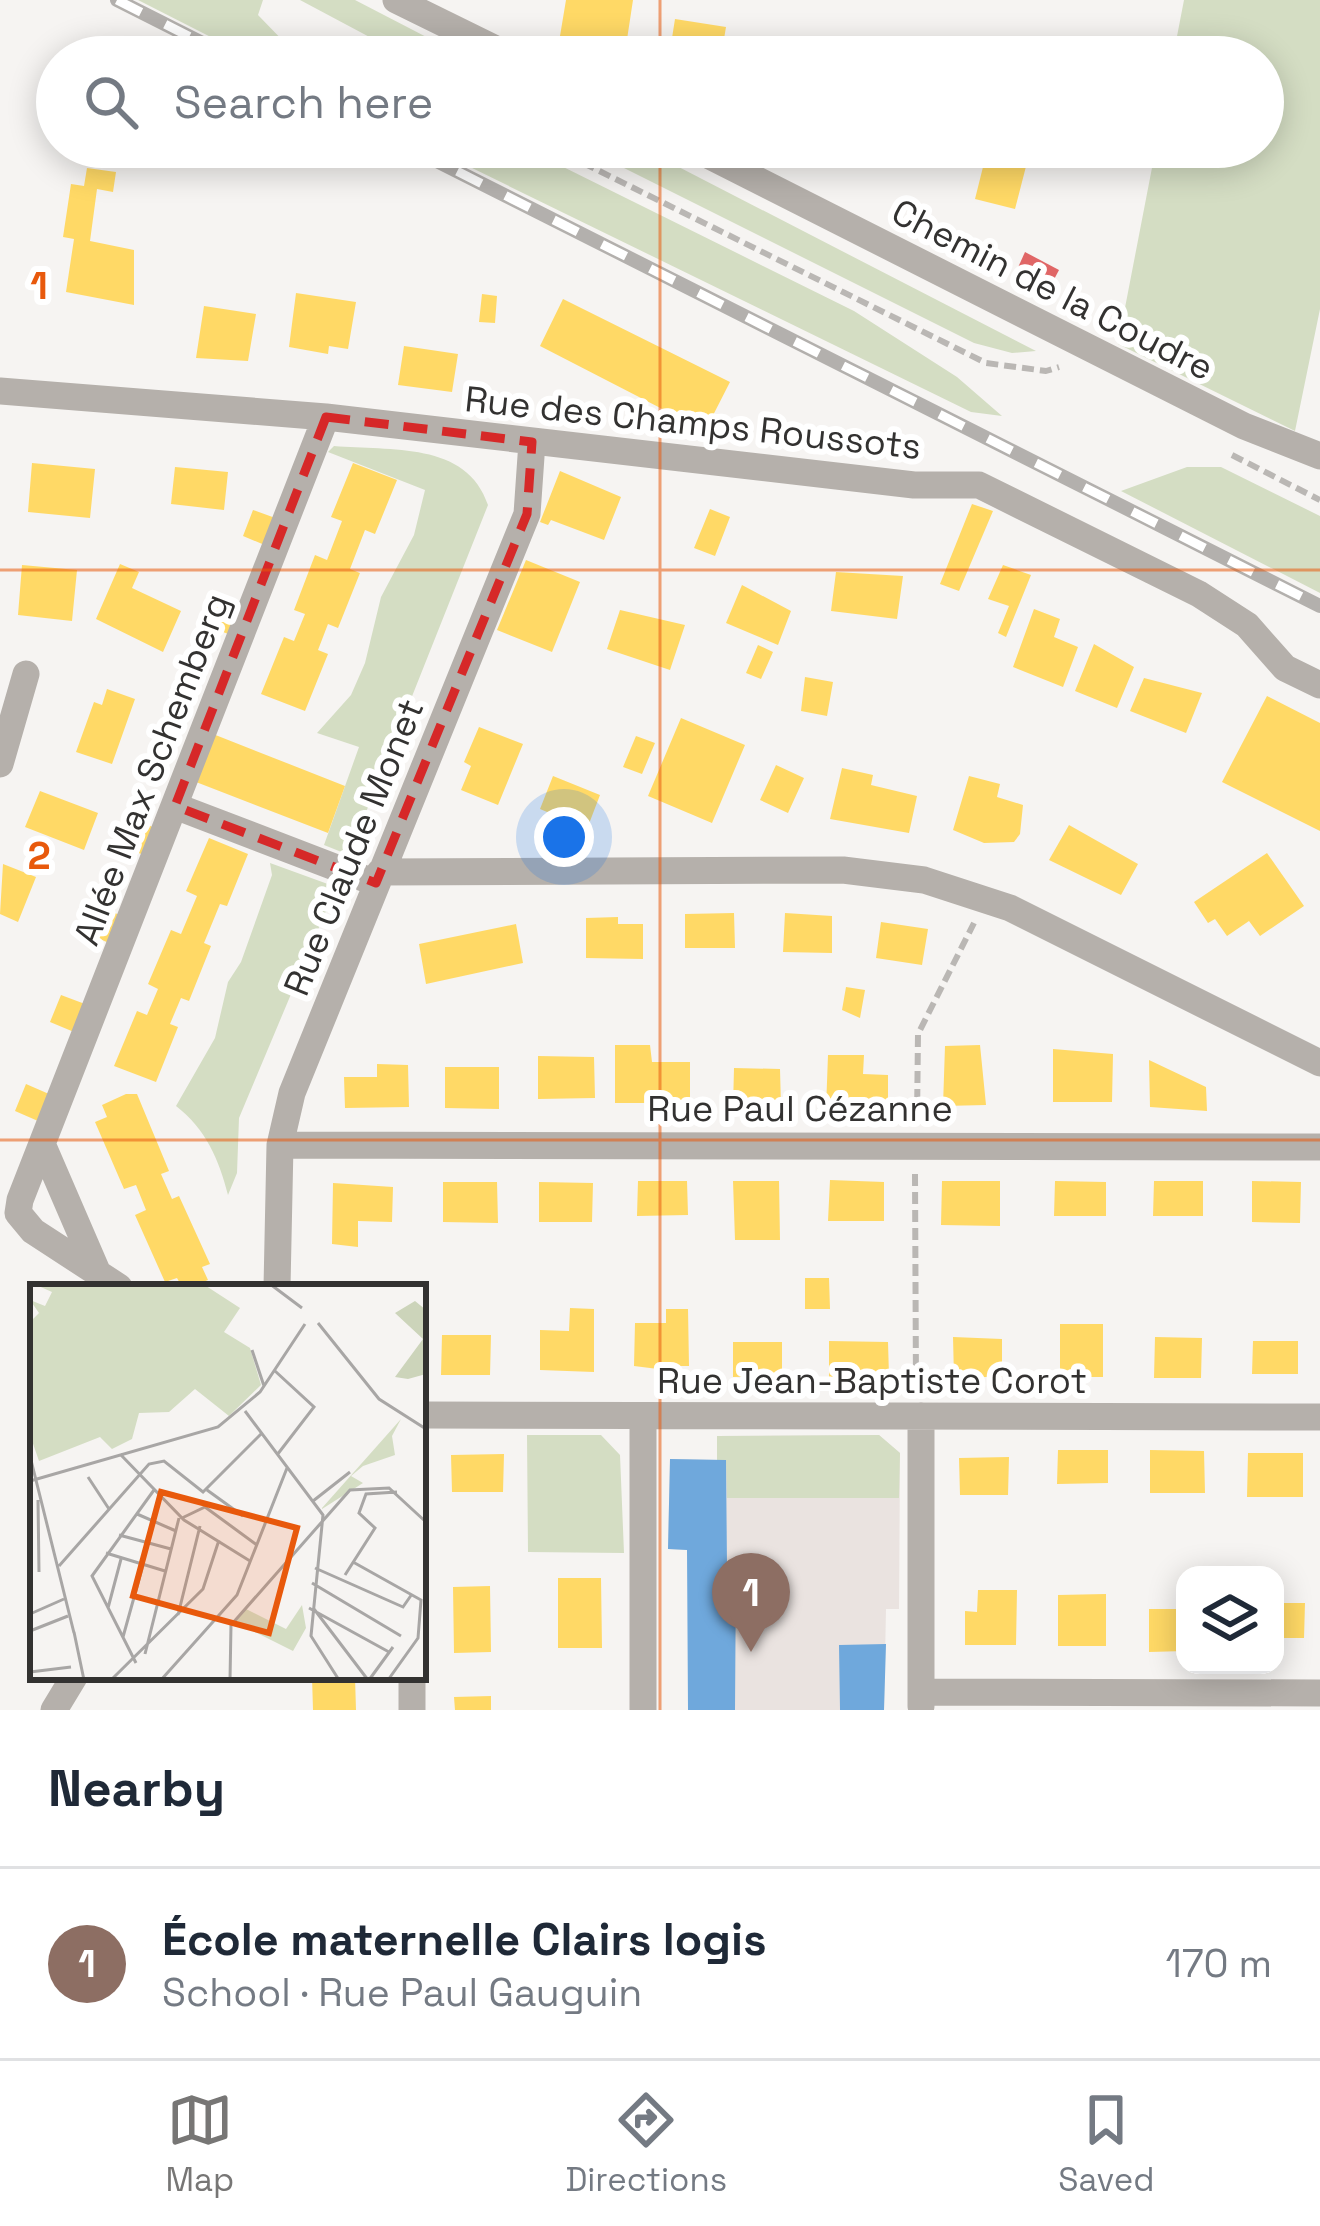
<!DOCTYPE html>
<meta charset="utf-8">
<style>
:root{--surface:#fff;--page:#f6f6f7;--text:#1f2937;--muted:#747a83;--line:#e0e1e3;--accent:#777675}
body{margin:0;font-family:"Space Grotesk",sans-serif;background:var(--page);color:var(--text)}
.controls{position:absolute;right:36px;bottom:36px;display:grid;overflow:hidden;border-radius:24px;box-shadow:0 6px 30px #0003}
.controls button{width:108px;height:108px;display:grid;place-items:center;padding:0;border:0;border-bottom:3px solid var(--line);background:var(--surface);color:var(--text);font:60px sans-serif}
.you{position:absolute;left:564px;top:837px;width:42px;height:42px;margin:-30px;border:9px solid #fff;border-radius:50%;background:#1a73e8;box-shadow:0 0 0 18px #1a73e833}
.badge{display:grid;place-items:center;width:78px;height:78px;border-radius:50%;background:var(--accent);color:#fff;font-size:39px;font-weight:700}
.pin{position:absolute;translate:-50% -99px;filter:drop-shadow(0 3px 6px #0008)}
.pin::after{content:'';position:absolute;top:63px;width:42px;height:36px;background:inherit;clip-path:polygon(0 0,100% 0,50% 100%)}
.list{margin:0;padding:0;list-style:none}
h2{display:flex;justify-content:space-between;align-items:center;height:156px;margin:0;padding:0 48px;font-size:51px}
h2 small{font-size:39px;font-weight:400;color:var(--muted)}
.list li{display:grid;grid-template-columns:78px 1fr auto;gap:36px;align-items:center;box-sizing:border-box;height:192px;padding:0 48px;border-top:3px solid var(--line)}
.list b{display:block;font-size:45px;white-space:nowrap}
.list p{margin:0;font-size:39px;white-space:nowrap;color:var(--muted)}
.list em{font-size:39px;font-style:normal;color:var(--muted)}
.icon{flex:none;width:66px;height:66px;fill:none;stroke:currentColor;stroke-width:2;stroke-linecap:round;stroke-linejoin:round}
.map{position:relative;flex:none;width:1320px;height:1710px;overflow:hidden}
.search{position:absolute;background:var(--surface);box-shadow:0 6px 30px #0003;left:36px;right:36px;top:36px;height:132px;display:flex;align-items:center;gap:30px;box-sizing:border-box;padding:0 42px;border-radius:66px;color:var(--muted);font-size:45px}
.sheet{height:348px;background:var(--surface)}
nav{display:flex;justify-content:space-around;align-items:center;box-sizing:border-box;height:168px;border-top:3px solid var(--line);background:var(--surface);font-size:33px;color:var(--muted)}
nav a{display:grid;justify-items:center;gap:6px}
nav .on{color:var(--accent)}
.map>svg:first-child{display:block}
</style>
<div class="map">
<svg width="1320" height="1710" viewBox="0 0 1320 1710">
<rect width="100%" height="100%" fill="#f6f4f2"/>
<path fill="#eae3e0" d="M879,1435l21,18 -1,156h-13l-2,101h-196v-160l-20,-1 2,-90 47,1v-24z"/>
<path fill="#d4ddc3" d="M138,0h125l-5,15 33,34 36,1 14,7h-91z
M300,0h55l110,57h-58z
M1184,0h136v309l-25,122 -177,-87 38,-197h107v-90h-90z
M429,147h94l331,164 103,66 45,39 -31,-4z
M582,147h58l396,204 -24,2 -38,-10z
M334,446c56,5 133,-5 154,59l-139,350 -25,-10 35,-98 -42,-14 34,-38 14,-32 16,-66 33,-62 11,-45 -97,-38z
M1187,467h34l99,49v77l-199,-102z
M270,863l66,24 -97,231 -2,55 -9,22c-9,-35 -22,-66 -52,-89l39,-68 13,-56 13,-20 31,-87z
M527,1435h74l19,20 4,98 -96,-1z
M879,1435l21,18 -1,45h-172l-1,-37 -9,-1v-24z"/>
<path fill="#ffd966" d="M566,0h67l-7,46 -66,-10z
M675,19l51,8 -5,30h-52z
M866,147h52l-3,19 -51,-9z
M988,147h43l-16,62 -40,-10z
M87,168l29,4 -3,20 -16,-3 -7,52 44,9v55l-68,-13 8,-53 -11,-2 8,-53 13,2z
M296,293l60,9 -8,47 -19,-3 -1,8 -39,-7z
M482,294l15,2 -2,27 -16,-1z
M563,299l167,83 -25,49 -165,-85z
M204,306l52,8 -8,47 -52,-3z
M404,346l54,8 -6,38 -54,-7z
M32,463l63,6 -5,49 -62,-6z
M353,463l44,17 -22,54 -10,-4 -15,39 10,4 -22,55 -10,-4 -10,26 10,4 -23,57 -44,-17 23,-57 10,4 11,-27 -11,-4 21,-55 12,5 15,-39 -11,-4z
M175,467l53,5 -4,38 -53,-6z
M560,471l61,26 -17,43 -53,-20 -3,5 -8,-3z
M972,504l21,7 -34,80 -19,-7z
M710,509l20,8 -15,39 -21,-8z
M253,510l25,9 -11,27 -24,-10z
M526,560l54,22 -28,70 -55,-22z
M120,564l19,8 -7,16 49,23 -18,41 -67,-33z
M22,565l55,5 -5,51 -54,-6z
M1003,565l28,10 -25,62 -8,-4 11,-27 -21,-7z
M836,572l67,4 -6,43 -66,-8z
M742,585l49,26 -13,34 -52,-22z
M219,597l24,9 -12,29 -24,-9z
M1034,609l26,10 -6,18 24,10 -15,40 -50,-20z
M620,610l65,15 -15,45 -63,-21z
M1094,644l40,23 -17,41 -42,-17z
M758,645l15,7 -12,27 -15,-6z
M805,677l28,5 -6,34 -26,-5z
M1144,678l58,15 -16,40 -56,-22z
M107,689l28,10 -23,65 -36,-12 18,-50 8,3z
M1267,696l53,27v108l-98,-49z
M681,718l64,27 -33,78 -64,-27z
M479,727l44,17 -25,61 -37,-15 10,-24 -7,-4z
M213,734l132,52 -17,47 -132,-51z
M636,736l19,7 -13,31 -19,-7z
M776,765l28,13 -16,35 -28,-13z
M842,768l31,7 -2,10 46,11 -8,37 -79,-14z
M553,776l47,19 -13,34 -47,-20z
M969,776l31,8 -3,13 26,8 -3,29 -6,8 -30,1 -31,-13z
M40,791l58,22 -14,37 -59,-23z
M131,818l24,10 -11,27 -24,-9z
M1069,825l69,39 -17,31 -72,-35z
M209,838l39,16 -21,52 -7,-2 -16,39 7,3 -22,55 -8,-3 -11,26 8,3 -22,55 -42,-16 23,-55 10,4 11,-26 -10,-5 23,-54 10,4 16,-38 -11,-5z
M1267,853l37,53 -44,30 -11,-15 -22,15 -12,-17 -7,4 -14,-21z
M3,864l33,13 -18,45 -18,-8z
M96,906l24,9 -11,28 -23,-10z
M734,913l1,35h-50v-34z
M785,913l47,3v37l-49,-1z
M618,917v7h25v35l-57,-1v-40z
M881,922l47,7 -6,36 -46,-7z
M516,924l7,39 -97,21 -7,-40z
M846,987l19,3 -5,28 -18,-8z
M61,995l24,9 -11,28 -24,-10z
M615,1045h35l2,17h38v41h-75z
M980,1045l6,60 -43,1 2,-60z
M1053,1049l60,5 -1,48h-59z
M828,1055h36l-1,19 25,1v34h-62z
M538,1056l56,1 1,41 -57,1z
M1149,1060l57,27 1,24 -57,-4z
M377,1064l31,1 1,42 -64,1 -1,-31h33z
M445,1067h54v42l-54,-1z
M734,1068l46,1 1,38h-48z
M26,1084l23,10 -11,27 -23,-10z
M126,1094h11l32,77 -8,3 11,25 7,-3 31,68 -8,3 6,13 -17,7h-9l-5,-9 -12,4 -30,-67 11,-5 -10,-25 -12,4 -29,-67 12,-5 -5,-12z
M830,1180l54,2v39h-56z
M638,1181h49l1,34 -51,1z
M733,1181h46l1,59h-45z
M942,1181h58v45l-59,-1z
M1055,1181l51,1v34h-52z
M1154,1181h49v35h-50z
M1252,1181l49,1 -1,41 -48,-1z
M443,1182h54l1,41 -55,-1z
M539,1182l54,1 -1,39h-53z
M333,1183l60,4 -1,35 -34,-1v26l-26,-3z
M805,1278h24l1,31h-25z
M570,1308l24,1v63l-54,-2v-40l29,1z
M666,1309h22l1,57h-15v5l-40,-5 1,-43h31z
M1060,1324h43v53h-43z
M442,1335h49l-1,40h-49z
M953,1337l49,2v38h-48z
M1155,1337l47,1 -1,40h-47z
M829,1341l59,1 1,34 -60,1z
M1253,1341h45v33h-46z
M733,1342h49v34l-49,1z
M1058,1450h50v33l-51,1z
M1150,1450l54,1 1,42h-55z
M1248,1453h55v44h-56z
M504,1454l-1,38h-51l-1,-37z
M1009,1457l-1,38h-48l-1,-37z
M558,1578h43l1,70h-44z
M490,1586l1,66 -37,1 -1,-66z
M978,1590h39l-1,55h-51v-34l12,1z
M1106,1594v52h-48v-51z
M1275,1603h30l-1,35h-29z
M1149,1609h36v42l-36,1z
M312,1677h43l1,33h-43z
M491,1696v14h-36l-1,-13z"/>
<path fill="#e06666" d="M1025,252l34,18 -10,19 -33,-17z"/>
<path fill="#6fa8dc" d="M670,1459l56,1 1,106 9,1 -1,143h-47l-1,-160 -19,-1z
M886,1644l-2,66h-44l-1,-65z"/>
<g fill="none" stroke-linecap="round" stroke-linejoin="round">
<path stroke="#bab7b4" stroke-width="6" stroke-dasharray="12 6" stroke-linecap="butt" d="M336,40l35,17
M551,147l435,216 60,8 13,-4
M1232,455l88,45
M917,1119l1,-85 56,-111
M915,1174l1,215"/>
<path stroke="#b5b0ab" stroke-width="27" d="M396,0l116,57
M692,147l552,279 76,30
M0,391l326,26 588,68h65l220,109 48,31 38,43 35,17
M0,764l26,-90
M175,806l201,77
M380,872l463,-2 81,10 86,28 310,155
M280,1145l1040,2
M43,1146l54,125
M119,1287l-86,-56 -15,-18 2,-13 306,-783
M277,1287l3,-142 12,-52 235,-579 5,-72
M423,1415l897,2
M921,1416v290
M921,1692l399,1
M54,1710l20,-33
M412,1710v-33
M643,1710v-294"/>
<defs>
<path id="rail" d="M117,0l113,57
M409,147l911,459"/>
</defs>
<use href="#rail" stroke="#b3b0ad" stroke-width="14"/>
<use href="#rail" stroke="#fff" stroke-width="9" stroke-dasharray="27" stroke-linecap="butt"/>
</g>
<path fill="none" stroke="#d62828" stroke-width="9" stroke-dasharray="24 15" stroke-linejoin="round" d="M326,417l206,25 -5,72 -151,369 -201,-77z"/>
<path fill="none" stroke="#e8590c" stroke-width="3" stroke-opacity="0.55" d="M660,0v57M660,147v1563M0,570h1320M0,1140h1320"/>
<g text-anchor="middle" stroke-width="12" stroke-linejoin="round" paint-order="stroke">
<g font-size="36" fill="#333231" stroke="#fff">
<text transform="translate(1053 289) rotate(27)" y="13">Chemin de la Coudre</text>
<text transform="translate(693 422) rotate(6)" y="13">Rue des Champs Roussots</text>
<text transform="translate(151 769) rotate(-69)" y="13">Allée Max Schemberg</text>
<text transform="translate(353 847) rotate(-68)" y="13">Rue Claude Monet</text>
<text x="800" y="1121">Rue Paul Cézanne</text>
<text x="872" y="1393">Rue Jean-Baptiste Corot</text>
</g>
</g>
<g transform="translate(30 1284)">
<rect width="396" height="396" fill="#f6f4f2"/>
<path d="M4,0h169l37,24 -16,24 26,16 11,37 -32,31 -34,-27 -26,23 -30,1 -7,26 -20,10 -12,-12 -61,24 -9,-26v-113l9,-9 -9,-13 15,6 7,-14zM371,135l-9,17 3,19 -32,11 -12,10 12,7 -41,26v-1zM272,321l4,23 -13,23 -58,-29 11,-13 40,20z" fill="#d4ddc3"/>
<path d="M385,17l11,9v64l-18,5 -13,-2 28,-38 -28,-26z" fill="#ccd4ba"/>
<path fill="none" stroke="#a8a6a5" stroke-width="3" d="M240,0l32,24M288,39l61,76 47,30M222,66l12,36M245,87l39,36 -37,48M215,127l78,104 -12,121 28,44M90,170l64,66 66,41M0,172l44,177M58,193l21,32M0,197l188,-54 42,-35 45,-68M177,206l36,26M8,216l1,72M283,217l37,-29M107,230l39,17M152,234l23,-11 52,38M89,251l52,14M76,269l59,18M323,278l68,38 -3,38 -30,42M29,282l90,-102 15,-3 39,31 58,-58M285,284l88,39 9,-13M315,291l30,-47 -16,-15 7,-19 31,-2M282,299l89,53M78,324l13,-49M279,324l80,44M284,325l54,71M0,330l34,-15M148,331l22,-89M0,347l38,-15M44,348l10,48M93,353l20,-72M115,370l34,-136M106,379l-44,-87 62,-86M0,388l41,-5M81,396l92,-91 16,-49M131,396l76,-85 50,-127M200,396l1,-55 119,-135 39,-2 37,34M339,396l24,-33"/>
<path fill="#e8590c" fill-opacity="0.15" stroke="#e8590c" stroke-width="6" d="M131,208l136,36 -28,105 -136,-37z"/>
<rect width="396" height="396" fill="none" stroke="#333231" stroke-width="6"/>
</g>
<g font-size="39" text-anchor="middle" font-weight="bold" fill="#e8590c" stroke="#fff" stroke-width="12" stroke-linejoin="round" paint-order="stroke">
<text x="39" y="299">1</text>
<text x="39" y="869">2</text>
</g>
</svg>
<div class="controls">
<button><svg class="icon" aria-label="layers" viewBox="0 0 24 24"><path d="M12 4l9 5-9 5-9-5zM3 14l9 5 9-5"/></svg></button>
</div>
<div class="you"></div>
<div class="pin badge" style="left:751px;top:1652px;background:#8d6e63">1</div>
<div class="search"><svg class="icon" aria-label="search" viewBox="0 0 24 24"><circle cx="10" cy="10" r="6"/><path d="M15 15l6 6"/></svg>Search here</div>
</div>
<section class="sheet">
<h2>Nearby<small></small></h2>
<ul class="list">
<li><span class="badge" style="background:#8d6e63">1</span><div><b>École maternelle Clairs logis</b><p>School · Rue Paul Gauguin</p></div><em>170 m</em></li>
</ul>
</section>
<nav>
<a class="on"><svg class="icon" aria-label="map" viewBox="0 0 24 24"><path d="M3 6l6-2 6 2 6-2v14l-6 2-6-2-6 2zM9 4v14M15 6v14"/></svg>Map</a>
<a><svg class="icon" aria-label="directions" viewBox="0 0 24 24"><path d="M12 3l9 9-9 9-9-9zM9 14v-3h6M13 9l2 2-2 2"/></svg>Directions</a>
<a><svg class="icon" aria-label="saved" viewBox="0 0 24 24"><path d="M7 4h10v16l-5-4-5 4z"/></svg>Saved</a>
</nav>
